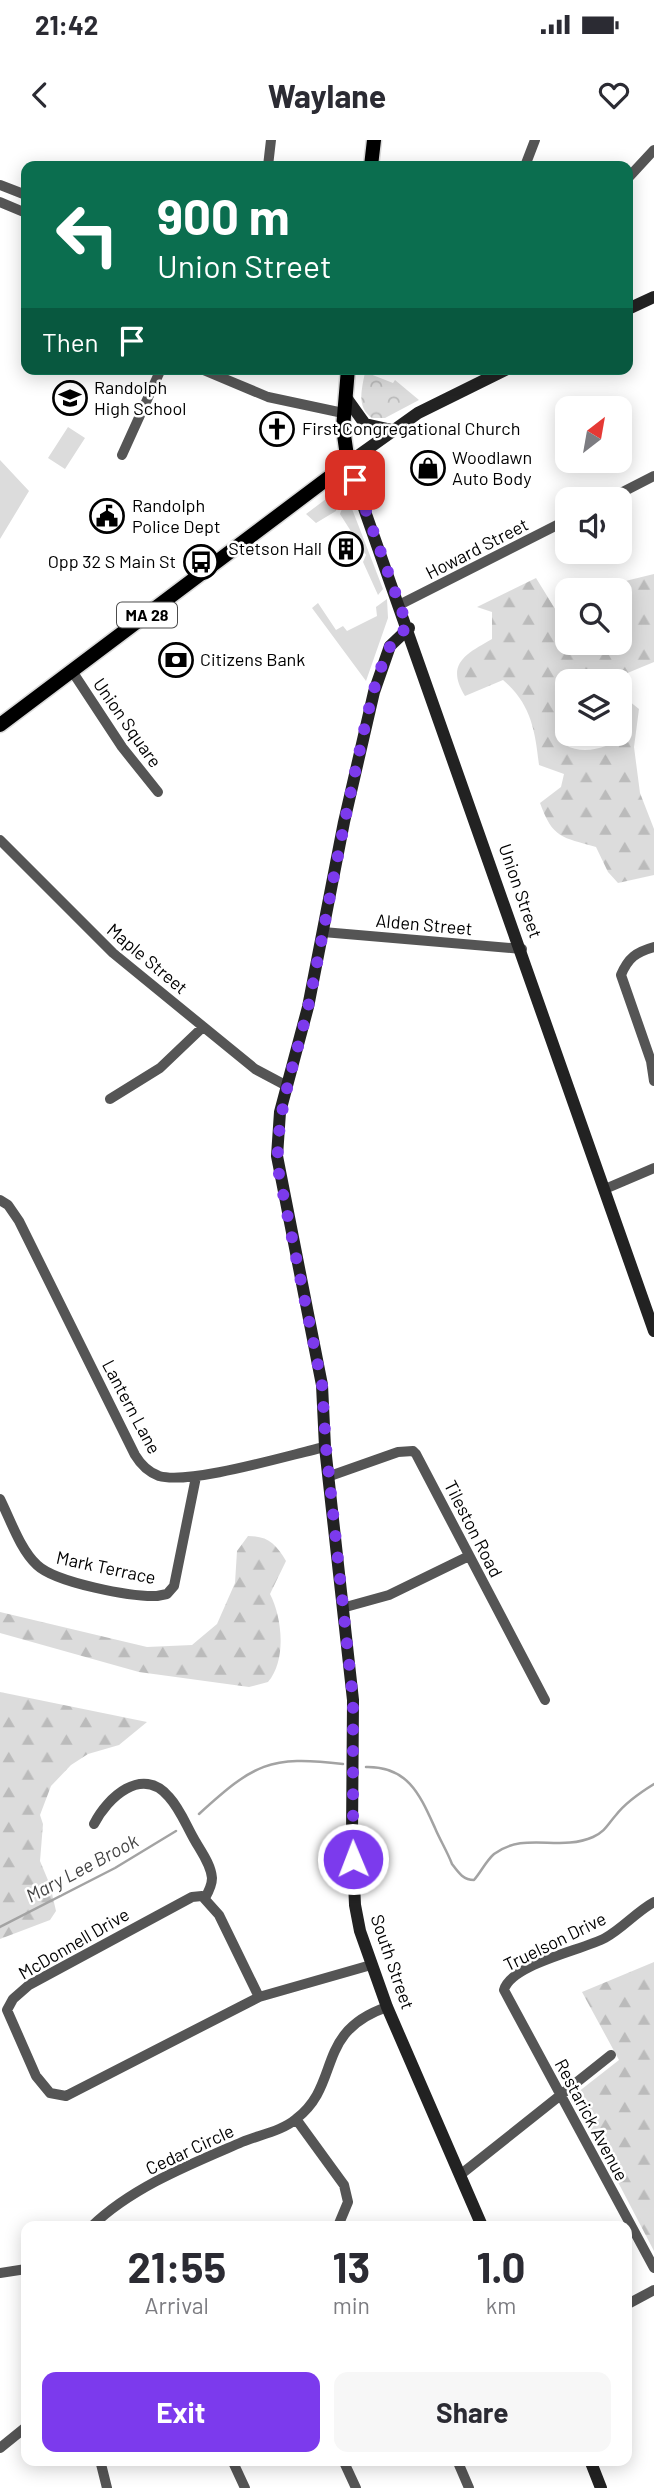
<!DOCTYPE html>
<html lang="en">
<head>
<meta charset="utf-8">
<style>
	:root { --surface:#fff; --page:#f7f7f7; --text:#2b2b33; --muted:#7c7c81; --accent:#7c3aed }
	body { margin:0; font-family:Barlow,sans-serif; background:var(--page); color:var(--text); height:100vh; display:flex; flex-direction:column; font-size:26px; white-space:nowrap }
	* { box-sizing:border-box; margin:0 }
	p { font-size:23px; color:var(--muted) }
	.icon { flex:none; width:38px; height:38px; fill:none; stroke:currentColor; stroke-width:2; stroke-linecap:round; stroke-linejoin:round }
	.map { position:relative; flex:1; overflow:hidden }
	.details { position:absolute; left:21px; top:2081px; width:611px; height:245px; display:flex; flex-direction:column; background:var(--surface); border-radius:14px; box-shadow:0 4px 18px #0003 }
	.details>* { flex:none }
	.top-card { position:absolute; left:21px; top:21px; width:612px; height:214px; border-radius:14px; box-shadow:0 4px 18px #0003; background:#0b6e4f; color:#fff; overflow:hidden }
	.needle { width:46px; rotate:31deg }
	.tools { position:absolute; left:555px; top:256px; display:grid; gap:14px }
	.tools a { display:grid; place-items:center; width:77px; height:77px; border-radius:14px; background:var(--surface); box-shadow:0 4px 18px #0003; font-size:35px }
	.pin { position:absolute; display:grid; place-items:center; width:60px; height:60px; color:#fff; margin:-30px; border-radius:14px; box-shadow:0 4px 10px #0006 }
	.me { position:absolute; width:77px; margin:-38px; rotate:359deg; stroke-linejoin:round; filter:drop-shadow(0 0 5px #0008) }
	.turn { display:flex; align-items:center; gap:24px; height:147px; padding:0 21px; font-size:32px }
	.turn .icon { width:91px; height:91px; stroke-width:2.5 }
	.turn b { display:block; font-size:49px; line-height:60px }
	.then { display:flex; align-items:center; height:66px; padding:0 21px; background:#0003; gap:14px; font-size:26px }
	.eta { display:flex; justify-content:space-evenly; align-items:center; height:119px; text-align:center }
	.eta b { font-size:42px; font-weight:700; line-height:49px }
	.cta { display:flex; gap:14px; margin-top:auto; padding:14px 21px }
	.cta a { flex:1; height:80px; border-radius:14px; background:var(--accent); color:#fff; font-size:28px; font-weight:700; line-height:80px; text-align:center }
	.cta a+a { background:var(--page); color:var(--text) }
	.status { display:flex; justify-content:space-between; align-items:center; height:49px; padding:0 35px; background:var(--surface); direction:ltr }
	.status svg { height:19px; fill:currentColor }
	header { display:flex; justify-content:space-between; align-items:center; height:91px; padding:0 21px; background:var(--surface); font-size:32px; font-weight:700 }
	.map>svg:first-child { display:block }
	.grass { fill:#dcdcdc }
	.forest { fill:url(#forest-firs); fill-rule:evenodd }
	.park { fill:url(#park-crowns) }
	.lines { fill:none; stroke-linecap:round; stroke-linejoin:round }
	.stream { stroke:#a3a3a3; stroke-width:2.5 }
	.primary-casing { stroke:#dbdbdb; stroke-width:17 }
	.street { stroke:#555; stroke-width:10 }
	.secondary { stroke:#222; stroke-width:12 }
	.primary { stroke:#000; stroke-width:14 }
	.route { stroke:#7c3aed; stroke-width:12; stroke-dasharray:0 21.6 }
	.labels { text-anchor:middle; stroke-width:5; stroke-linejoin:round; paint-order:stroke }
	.shield { fill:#fff; stroke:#4c4c4c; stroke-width:2 }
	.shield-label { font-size:16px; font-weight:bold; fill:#000 }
	.poi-label { font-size:18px; fill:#000; stroke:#fff; text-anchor:start }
	.street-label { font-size:18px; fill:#000; stroke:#fff }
	.water-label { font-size:19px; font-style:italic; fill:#444; stroke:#fff }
</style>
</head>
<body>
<div class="status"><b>21:42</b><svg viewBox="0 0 49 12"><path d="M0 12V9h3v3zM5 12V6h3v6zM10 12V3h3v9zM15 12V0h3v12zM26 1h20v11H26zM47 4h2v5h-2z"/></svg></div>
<header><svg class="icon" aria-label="back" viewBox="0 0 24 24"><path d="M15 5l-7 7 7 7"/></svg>Waylane<svg class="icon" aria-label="heart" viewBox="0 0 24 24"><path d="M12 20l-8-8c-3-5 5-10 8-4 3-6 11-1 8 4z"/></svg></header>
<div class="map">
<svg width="654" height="2348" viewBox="0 0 654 2348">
	<defs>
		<pattern id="forest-firs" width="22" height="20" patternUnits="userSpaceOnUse" patternTransform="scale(1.75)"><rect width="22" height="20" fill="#dcdcdc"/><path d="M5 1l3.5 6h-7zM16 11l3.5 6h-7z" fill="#bbb"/></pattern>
		<pattern id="park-crowns" width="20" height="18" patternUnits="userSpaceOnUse" patternTransform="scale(1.75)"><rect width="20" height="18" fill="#dcdcdc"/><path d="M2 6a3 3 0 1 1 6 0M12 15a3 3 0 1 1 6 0" fill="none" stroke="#bbb"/></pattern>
	</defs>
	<rect width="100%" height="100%" fill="#fff"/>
	<path class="grass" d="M68 287 85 298 65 329 48 318Z
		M0 320 29 351 0 399Z
		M334 353 341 354 336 371 316 383 306 374Z
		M347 356 383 449 378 455 363 422 366 415 340 374Z
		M387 459 388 478 366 541 312 468 318 463 336 490 343 486 347 491 377 476 376 467Z"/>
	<path class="forest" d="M654 434V522L625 534 624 557 639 569 634 607 640 653 654 689V735L618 743 608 732 596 707C562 697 553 699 540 663L561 647 564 634 539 625C535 590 531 564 503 540L465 556C445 524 466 514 492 499V472L477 467 536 438 557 472 567 469V502H620V450H602L609 445ZM567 541H620V573L627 579V596C608 607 585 616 565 605L563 589 555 582 567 567Z
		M248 1396C268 1396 276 1404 286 1421L270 1454C282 1477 287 1520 268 1542L249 1547 139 1532 0 1493V1472L147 1507 192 1505 217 1484 235 1443 237 1411Z
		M0 1552 147 1582 119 1605 88 1614 71 1625 51 1646 40 1675 43 1684 40 1721 50 1745 56 1771 50 1780 0 1799Z
		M654 1822V2111L573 1956 619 1920 582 1852Z"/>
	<path class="park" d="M365 232 393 243 395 240 419 260 385 278H372C356 267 362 249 365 232Z"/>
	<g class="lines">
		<path class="stream" d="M366 1627C408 1626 420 1655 435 1688 440 1700 447 1711 452 1724 458 1732 463 1740 474 1740 481 1732 486 1721 494 1714 525 1691 559 1712 593 1697 605 1692 608 1684 616 1675 626 1662 641 1652 654 1644
			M199 1674C254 1624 269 1615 343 1624
			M0 1787 115 1728 176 1691"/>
		<g class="primary-casing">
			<path id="primary" d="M371 26 374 0
				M0 585 348 323 343 288 348 229"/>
		</g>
		<path class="street" d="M268 26 271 0
			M525 26 535 0
			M628 38 654 10
			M0 45 26 55
			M0 62 26 73
			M201 229 268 257 343 273
			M122 315 161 229
			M609 359 654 336
			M401 464 567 380
			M72 531 122 607 158 652
			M0 700 113 813 255 929 287 946
			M323 792 522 809
			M654 807C636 812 628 818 621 835L651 921 654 941
			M110 959 160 928 203 887
			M605 1049 654 1028
			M0 1060 8 1065 19 1081 135 1315C141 1325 148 1332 159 1336 190 1345 289 1315 325 1307
			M330 1336 398 1312 413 1311 416 1314 545 1560
			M0 1359C11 1381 20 1409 37 1425 56 1443 132 1457 157 1456L167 1454 174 1446 196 1337
			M342 1468 389 1455 469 1416
			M94 1684C107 1658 142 1625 169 1657 180 1669 186 1685 194 1699 200 1710 211 1724 212 1738 212 1745 209 1751 205 1758
			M654 1762C636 1772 623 1788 605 1798 583 1810 511 1824 504 1850L654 2128
			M259 1857 219 1775 202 1756 192 1757 29 1845 13 1859 7 1870 36 1936 50 1953 66 1956 259 1857 371 1825
			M296 1979 344 2045 348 2062 338 2086
			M460 2035 611 1915
			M92 2086C132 2047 191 2024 242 2002 259 1995 282 1991 296 1979 342 1944 314 1892 387 1867
			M0 2133 26 2129
			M626 2165 654 2150
			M0 2308 26 2287
			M100 2320 107 2348
			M232 2320 245 2348
			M343 2320 356 2348
			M457 2320 469 2348"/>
		<path class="secondary" d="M628 169 654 157
			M507 229 418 273 348 323 654 1191
			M345 256 365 284 392 290
			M409 488 390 506 374 552 344 682 308 867 280 972 277 1016 322 1245 325 1307 353 1560 352 1697 355 1765 360 1791 387 1867 482 2086
			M590 2320 601 2348"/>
		<use href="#primary" class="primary"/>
	</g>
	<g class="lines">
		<path class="route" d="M353 1719V1560L326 1307 322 1245 278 1029C275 969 298 916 310 858 326 780 340 701 357 623 365 587 372 545 388 511 392 501 399 492 408 488L355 340"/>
	</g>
	<defs>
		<g id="school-ring" transform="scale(1.75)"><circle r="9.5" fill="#fff" stroke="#000" stroke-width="1.5"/><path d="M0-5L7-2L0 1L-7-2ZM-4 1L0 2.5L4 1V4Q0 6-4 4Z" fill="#000"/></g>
		<g id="church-ring" transform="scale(1.75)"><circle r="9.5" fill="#fff" stroke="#000" stroke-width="1.5"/><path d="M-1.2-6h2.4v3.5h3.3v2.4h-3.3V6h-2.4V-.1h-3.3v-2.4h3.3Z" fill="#000"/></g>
		<g id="shop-ring" transform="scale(1.75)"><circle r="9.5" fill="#fff" stroke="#000" stroke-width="1.5"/><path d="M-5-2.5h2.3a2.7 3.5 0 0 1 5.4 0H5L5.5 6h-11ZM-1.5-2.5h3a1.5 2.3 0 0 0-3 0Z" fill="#000"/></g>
		<g id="civic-ring" transform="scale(1.75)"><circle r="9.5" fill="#fff" stroke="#000" stroke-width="1.5"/><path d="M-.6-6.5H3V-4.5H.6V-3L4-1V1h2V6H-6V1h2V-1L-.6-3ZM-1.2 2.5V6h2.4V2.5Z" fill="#000"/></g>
		<g id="building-ring" transform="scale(1.75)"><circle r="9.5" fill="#fff" stroke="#000" stroke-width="1.5"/><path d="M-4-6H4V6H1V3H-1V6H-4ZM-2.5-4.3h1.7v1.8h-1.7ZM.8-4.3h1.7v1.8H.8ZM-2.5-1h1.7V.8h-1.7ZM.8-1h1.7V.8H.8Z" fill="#000"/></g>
		<g id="bus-ring" transform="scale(1.75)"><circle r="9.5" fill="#fff" stroke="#000" stroke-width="1.5"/><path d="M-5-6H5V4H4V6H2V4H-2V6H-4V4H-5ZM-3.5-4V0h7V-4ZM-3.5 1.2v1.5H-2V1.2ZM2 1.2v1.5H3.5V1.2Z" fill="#000"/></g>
		<g id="bank-ring" transform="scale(1.75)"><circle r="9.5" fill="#fff" stroke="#000" stroke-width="1.5"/><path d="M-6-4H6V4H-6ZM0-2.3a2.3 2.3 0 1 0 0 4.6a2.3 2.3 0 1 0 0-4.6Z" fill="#000"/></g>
	</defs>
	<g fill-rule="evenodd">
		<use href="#school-ring" x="70" y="258"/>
		<use href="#church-ring" x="277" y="289"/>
		<use href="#shop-ring" x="428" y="328"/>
		<use href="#civic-ring" x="107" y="376"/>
		<use href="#building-ring" x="346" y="409"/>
		<use href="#bus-ring" x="201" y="422"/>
		<use href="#bank-ring" x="176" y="520"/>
	</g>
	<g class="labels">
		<rect class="shield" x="117" y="462.5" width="60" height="25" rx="5"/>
		<g class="shield-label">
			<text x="147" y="481">MA 28</text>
		</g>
		<g class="poi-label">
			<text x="94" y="254">Randolph<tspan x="94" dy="21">High School</tspan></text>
			<text x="302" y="295">First Congregational Church</text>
			<text x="452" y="324">Woodlawn<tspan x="452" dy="21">Auto Body</tspan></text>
			<text x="132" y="372">Randolph<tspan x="132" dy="21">Police Dept</tspan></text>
			<text x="322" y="415" text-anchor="end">Stetson Hall</text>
			<text x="176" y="428" text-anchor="end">Opp 32 S Main St</text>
			<text x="200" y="526">Citizens Bank</text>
		</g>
		<g class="street-label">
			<text transform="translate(477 409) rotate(-27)" y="6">Howard Street</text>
			<text transform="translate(127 583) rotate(55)" y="6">Union Square</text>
			<text transform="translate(520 751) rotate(71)" y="6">Union Street</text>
			<text transform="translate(424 785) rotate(5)" y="6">Alden Street</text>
			<text transform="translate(147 819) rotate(40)" y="6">Maple Street</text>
			<text transform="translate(131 1267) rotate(62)" y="6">Lantern Lane</text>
			<text transform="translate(473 1389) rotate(63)" y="6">Tileston Road</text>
			<text transform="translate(106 1428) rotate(12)" y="6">Mark Terrace</text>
			<text transform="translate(555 1802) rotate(-26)" y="6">Truelson Drive</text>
			<text transform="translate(74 1804) rotate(-30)" y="6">McDonnell Drive</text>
			<text transform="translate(392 1822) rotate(71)" y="6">South Street</text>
			<text transform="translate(591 1980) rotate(62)" y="6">Restarick Avenue</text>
			<text transform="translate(190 2010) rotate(-25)" y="6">Cedar Circle</text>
		</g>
		<g class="water-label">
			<text transform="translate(82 1728) rotate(-28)" y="7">Mary Lee Brook</text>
		</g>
	</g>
</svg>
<div class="tools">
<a><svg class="needle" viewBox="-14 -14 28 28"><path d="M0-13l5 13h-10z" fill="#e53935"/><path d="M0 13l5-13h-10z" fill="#7c7c81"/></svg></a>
<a><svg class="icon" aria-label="sound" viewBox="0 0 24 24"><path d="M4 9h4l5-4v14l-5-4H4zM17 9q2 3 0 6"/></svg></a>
<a><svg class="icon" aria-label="search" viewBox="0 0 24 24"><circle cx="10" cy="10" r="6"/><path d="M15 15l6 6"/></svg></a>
<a><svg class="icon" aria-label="layers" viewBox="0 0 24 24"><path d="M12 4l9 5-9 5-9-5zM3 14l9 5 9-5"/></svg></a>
</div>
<div class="pin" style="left:355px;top:340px;background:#d93025"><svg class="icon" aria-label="arrive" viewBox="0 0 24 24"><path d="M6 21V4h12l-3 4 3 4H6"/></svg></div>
<svg class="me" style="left:353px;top:1719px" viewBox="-20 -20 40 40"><circle r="17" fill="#7c3aed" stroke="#fff" stroke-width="3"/><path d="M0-11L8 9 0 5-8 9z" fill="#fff"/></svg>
<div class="top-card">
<div class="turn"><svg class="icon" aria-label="left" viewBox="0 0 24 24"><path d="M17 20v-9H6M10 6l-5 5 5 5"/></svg><div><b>900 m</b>Union Street</div></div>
<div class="then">Then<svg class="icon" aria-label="arrive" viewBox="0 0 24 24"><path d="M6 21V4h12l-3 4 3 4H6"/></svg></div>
</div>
<section class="details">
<div class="eta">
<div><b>21:55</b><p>Arrival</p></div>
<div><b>13</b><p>min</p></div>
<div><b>1.0</b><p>km</p></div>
</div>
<div class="cta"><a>Exit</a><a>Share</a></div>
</section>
</div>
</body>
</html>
